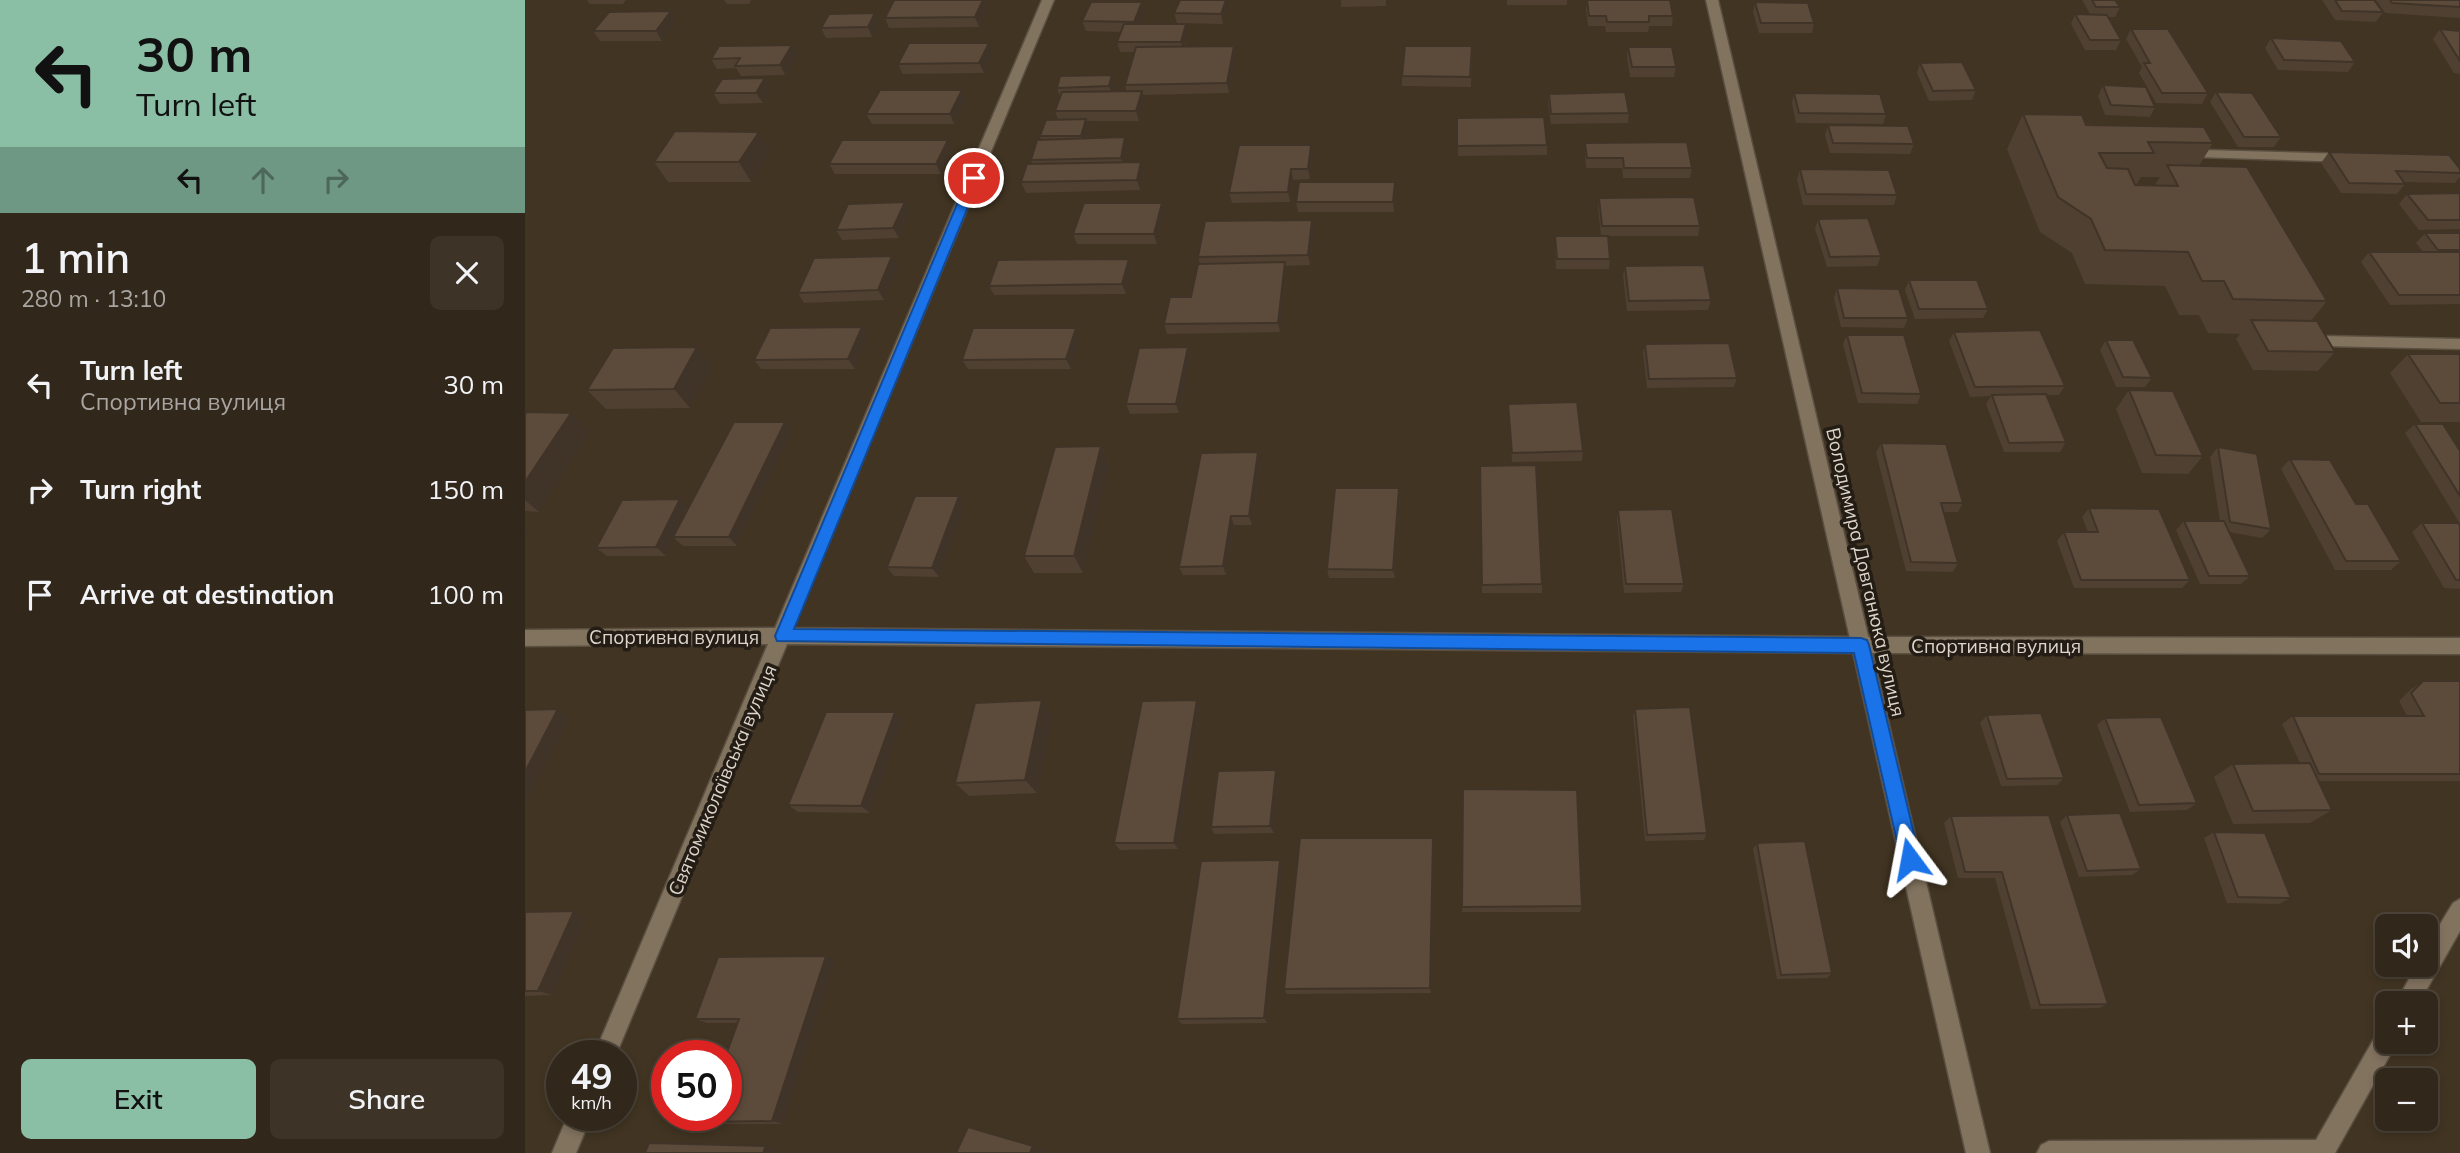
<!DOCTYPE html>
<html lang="en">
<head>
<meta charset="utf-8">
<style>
	:root { --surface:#31271a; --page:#3d3327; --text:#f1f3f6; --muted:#a8a5a2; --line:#4c4439; --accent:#8abfa5 }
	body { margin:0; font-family:Mulish,sans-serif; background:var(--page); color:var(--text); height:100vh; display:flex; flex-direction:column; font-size:26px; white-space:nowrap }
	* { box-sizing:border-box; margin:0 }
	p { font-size:23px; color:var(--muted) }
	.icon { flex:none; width:38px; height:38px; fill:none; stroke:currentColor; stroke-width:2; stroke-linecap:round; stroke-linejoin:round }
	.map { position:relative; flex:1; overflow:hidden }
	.sheet { display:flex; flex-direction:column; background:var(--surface); width:525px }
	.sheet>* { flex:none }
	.banner { background:#8abfa5; color:#111; overflow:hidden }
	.fabs { position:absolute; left:1850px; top:914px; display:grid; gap:14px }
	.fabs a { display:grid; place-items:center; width:63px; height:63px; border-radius:10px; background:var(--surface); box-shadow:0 4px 10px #0003,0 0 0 2px var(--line); font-size:35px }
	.speed { position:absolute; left:21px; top:1040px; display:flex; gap:14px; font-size:35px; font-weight:700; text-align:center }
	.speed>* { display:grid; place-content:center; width:91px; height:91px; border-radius:50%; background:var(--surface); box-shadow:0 4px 10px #0003,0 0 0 2px var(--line); line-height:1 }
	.speed small { font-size:18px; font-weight:400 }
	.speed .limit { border:10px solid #d22; background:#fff; color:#111 }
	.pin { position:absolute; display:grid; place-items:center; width:60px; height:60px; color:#fff; margin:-30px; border:4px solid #fff; border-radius:50%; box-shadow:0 2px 7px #0007 }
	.me { position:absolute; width:77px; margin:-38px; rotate:347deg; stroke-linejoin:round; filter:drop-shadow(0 0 5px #0008) }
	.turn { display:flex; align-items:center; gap:24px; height:147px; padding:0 21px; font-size:32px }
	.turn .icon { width:91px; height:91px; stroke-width:2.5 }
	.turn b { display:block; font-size:49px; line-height:60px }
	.lanes { display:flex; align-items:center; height:66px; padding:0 21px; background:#0003; justify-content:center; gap:35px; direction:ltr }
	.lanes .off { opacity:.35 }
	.round { display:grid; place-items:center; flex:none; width:74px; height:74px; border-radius:10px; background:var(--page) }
	.head { display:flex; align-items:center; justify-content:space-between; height:119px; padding:0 21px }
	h1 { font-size:42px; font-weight:600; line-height:52px }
	.primary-button { display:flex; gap:14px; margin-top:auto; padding:14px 21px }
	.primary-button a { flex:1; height:80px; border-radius:10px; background:var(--accent); color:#111; font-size:28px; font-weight:600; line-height:80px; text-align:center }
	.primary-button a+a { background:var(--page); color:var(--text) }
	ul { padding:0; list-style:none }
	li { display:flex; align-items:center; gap:21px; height:105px; padding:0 21px }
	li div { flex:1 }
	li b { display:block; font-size:26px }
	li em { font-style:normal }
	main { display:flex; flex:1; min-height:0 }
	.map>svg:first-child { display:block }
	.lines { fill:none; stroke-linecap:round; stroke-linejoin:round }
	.lane-casing { stroke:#5a4f40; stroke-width:3 }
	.street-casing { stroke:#5a4f40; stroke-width:3 }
	.secondary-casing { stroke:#5a4f40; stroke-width:3 }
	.lane { fill:#82735f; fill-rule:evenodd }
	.street { fill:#82735f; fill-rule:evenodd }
	.secondary { fill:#82735f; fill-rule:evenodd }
	.wall { fill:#4f4032; fill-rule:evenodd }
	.shaded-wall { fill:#403429 }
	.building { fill:#5c4b3a; stroke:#403429; stroke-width:2 }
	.route { fill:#1a73e8; stroke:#114b97; stroke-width:2 }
	.labels { text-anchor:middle; stroke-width:7; stroke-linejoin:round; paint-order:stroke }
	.street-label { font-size:19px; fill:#ded6cb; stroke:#231d15 }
</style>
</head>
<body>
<main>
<section class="sheet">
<div class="banner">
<div class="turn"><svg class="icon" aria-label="left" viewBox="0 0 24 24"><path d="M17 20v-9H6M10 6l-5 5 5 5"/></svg><div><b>30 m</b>Turn left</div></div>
<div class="lanes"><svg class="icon" aria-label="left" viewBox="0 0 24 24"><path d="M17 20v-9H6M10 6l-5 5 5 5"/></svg><svg class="icon off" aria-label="ahead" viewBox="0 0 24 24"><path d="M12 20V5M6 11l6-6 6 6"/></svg><svg class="icon off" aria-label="right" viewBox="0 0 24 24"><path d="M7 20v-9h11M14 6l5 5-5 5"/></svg></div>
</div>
<div class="head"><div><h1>1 min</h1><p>280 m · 13:10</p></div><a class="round"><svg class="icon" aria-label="close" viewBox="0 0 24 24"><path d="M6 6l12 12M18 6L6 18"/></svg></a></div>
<ul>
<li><svg class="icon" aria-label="left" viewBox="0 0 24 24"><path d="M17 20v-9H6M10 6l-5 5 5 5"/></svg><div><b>Turn left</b><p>Спортивна вулиця</p></div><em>30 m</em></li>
<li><svg class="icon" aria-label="right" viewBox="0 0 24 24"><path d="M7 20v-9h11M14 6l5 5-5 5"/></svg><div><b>Turn right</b></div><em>150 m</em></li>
<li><svg class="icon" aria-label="arrive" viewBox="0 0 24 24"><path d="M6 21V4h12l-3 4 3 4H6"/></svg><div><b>Arrive at destination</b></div><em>100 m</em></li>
</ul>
<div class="primary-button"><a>Exit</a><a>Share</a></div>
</section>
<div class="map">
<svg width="1935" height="1153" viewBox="0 0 1935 1153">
	<rect width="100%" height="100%" fill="#413422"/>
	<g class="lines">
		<g class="lane-casing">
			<path id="lane" d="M1678 150 1823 154 1829 158 1823 162 1673 157 1672 154Z
				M1799 336 1935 339V349L1799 346 1792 341Z
				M1935 899V931L1894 1003H1871L1892 964H1900V949L1928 903Z
				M1862 1027V1041H1872L1870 1046 1810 1153H1512L1516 1145 1524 1141 1791 1140 1854 1030Z"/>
		</g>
		<g class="street-casing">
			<path id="street" d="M517 0H529L268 628 1336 637 1935 638V654L1336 653 262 644 91 1055H69L243 644 0 646V630L250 628Z
				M43 1115H67L51 1153H27Z"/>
		</g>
		<g class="secondary-casing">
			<path id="secondary" d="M1181 0H1193L1465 1153H1441Z"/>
		</g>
		<use href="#lane" class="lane"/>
		<use href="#street" class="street"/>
		<use href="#secondary" class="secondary"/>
	</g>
	<path class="wall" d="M62 0H101L98 4H65Z
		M199 0H226L224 4H202Z
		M816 0H861V6L816 7Z
		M982 0H1042V5H982Z
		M1062 0 1148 16 1147 26H1124L1123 32H1081L1080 26H1063L1061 9Z
		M1557 0H1590L1595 7 1590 17H1583L1596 40 1591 50H1560L1546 24 1550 14H1565Z
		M1797 0H1849L1858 12 1851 22 1810 20Z
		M1851 0H1935V18L1860 13Z
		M617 2 620 12 615 24 663 34 660 46H709L711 56 704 93 618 95 620 102 614 121H562L565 129 562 139 604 148 600 162 619 172 615 190 501 193 496 182 507 164 506 160 516 140 515 136 533 120 530 111 535 97 532 88 587 75 590 85 588 92H602L600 85 610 52H595L592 42 596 32 561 31 557 21Z
		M1230 2 1289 23 1287 33H1234L1228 12Z
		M463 8 454 27 364 28 360 18Z
		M703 10 698 24 652 23 649 13Z
		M146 11 152 21 137 41H75L68 31Z
		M355 23 347 37 301 38 296 28Z
		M1606 29 1683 93 1677 104 1631 103 1614 73 1617 67 1601 39Z
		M1915 29 1935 31V74L1929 73 1908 39Z
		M1746 38 1830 62 1823 72 1753 70 1740 48Z
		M947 46 946 87 877 86V76Z
		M1103 47 1151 67 1149 77H1105L1102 57Z
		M468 53 459 73 378 74 373 64Z
		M273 55 260 75 216 76 211 68 192 69 186 59Z
		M1395 63 1451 90 1447 100 1404 101 1392 73Z
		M1578 85 1630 107 1625 117 1580 115 1573 96Z
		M246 88 238 103 195 104 188 93Z
		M1691 92 1756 137 1749 147H1713L1685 102Z
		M1269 93 1361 114 1358 124 1271 123 1267 103Z
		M1024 94 1104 113 1103 123 1026 124 1023 104Z
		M441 100 429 124H347L341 114Z
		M1498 114 1688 143 1674 166 1802 301 1786 321 1810 352 1793 371 1728 370 1711 339 1715 334 1683 333 1674 315H1654L1640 286 1560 284 1547 253 1515 232 1482 149ZM1616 177H1635L1630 185H1611Z
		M932 118 1022 145V155L933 156Z
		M1303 125 1389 144 1385 154 1305 153 1300 135Z
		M1060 143 1167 168 1165 178H1098L1097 168H1061L1060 153Z
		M427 150 416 174H310L304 164Z
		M246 151 226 182H143L129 162Z
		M1804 152 1935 169V177L1930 183 1878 182 1880 184 1872 194 1816 193 1796 163Z
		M788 155 785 179 768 180 765 202 707 203 704 193Z
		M1275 169 1372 195 1369 205H1278L1272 179Z
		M870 182V192L869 212H773L771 202Z
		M1935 193V229L1894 230 1874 204 1882 194Z
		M1074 198 1175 226 1173 236H1083L1085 259 1084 269H1031L1030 246V236H1076L1073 208Z
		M380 202 385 212 374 238 317 240 311 230Z
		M640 213 632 244H552L548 234Z
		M1293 219 1356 256 1352 266 1302 267 1290 229Z
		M789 230 785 265 761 266 762 272 755 332 642 334 639 324 666 297 675 264 673 257Z
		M1900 233H1935V304L1865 305 1836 262 1844 252H1898L1891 243Z
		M604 259 607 269 601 294 469 295 464 286Z
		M373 266 359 300 279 303 273 293Z
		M1100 266 1186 300 1183 310 1102 311 1098 276Z
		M1384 280 1463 309 1458 318 1390 319 1380 290Z
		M1312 288 1383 318 1379 328 1316 327 1309 298Z
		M1429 332 1540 386 1534 395H1521L1541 442 1535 452H1479L1461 404 1466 396 1445 397 1424 341Z
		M1322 335 1396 394 1392 404 1333 403 1318 344Z
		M344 337 330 369H236L229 360Z
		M555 338 546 369H443L437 360Z
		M1581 340 1627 378 1620 387H1591L1575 350Z
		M1120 344 1212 378 1209 387 1122 388 1118 353Z
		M172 347 188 366 165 408 81 409 62 390Z
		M663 347 666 357 654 413 605 414 601 404Z
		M1883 354H1935V422H1896L1865 373Z
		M1604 390 1678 456 1663 474 1617 473 1591 409Z
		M983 404 1058 451 1057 461 987 462Z
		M0 414 65 431 14 512 0 511Z
		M1890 424 1935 451V524L1880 433Z
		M267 431 212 546H158L149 538 141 556H82L71 548 164 507Z
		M1356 443 1438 503 1433 512H1418L1433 563 1428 572 1381 571 1351 453Z
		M576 446 585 464 558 573H509L499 556Z
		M1693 447 1746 529 1737 538 1704 532 1725 576 1716 584H1675L1651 530 1659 521H1695L1685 457Z
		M1765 459 1831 504 1876 561 1866 570H1810L1756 469Z
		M736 462 727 525H709L701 575H658L654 567Z
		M955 466 1017 584V593H957Z
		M874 488 875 497 870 578H804L802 569Z
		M434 496 440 506 414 577 369 576 362 567Z
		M1564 508 1665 580 1657 588H1549L1532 541 1539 532H1563L1557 517Z
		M1093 510 1159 584 1156 592 1099 593 1092 519Z
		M1897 523 1935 526V589L1919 588 1887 532Z
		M1898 681H1935V781H1794L1807 810 1785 823 1708 824 1689 777 1708 764 1775 763 1757 724 1768 716H1882L1874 701 1886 689Z
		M672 700 675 708 653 849 595 850 589 843Z
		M1110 709 1182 833 1179 840 1120 841 1108 716Z
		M528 715 512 793 444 796 430 783Z
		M1462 715 1539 778 1532 785 1476 786 1455 723Z
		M1580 718 1672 803 1662 810 1605 812 1572 725Z
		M378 720 345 813 273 812 263 805Z
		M754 777 749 833 689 834 686 827Z
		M1524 815 1583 1004 1574 1008 1506 1009 1470 878H1433L1419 823 1426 816Z
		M1542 815 1616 869 1607 875 1554 877 1535 822Z
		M1689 832 1766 898 1754 904 1702 903 1679 838Z
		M908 838 909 844 906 993 762 994 759 989Z
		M1232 843 1307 973 1302 978 1252 979 1228 849Z
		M755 860 758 866 742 1023 657 1024 652 1019Z
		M1057 906 1055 912H937V907Z
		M0 912 62 917 27 995 0 996Z
		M311 961 258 1124H190L177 1122 213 1023H182L170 1019Z"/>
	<path class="shaded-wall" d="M458 0H460L463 8 454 27 450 17Z
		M701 0 703 10 698 24 696 14Z
		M617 2 620 12 612 32 609 22Z
		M146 11 152 21 137 41 131 31Z
		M350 13 355 23 347 37 343 27Z
		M661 24 663 34 658 52 656 42Z
		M464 43 468 53 459 73 454 63Z
		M267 45 273 55 260 75 255 65Z
		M709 46 711 56 704 93 702 83Z
		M587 75 590 85 587 96 584 86Z
		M240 78 246 88 238 103 231 93Z
		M437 90 441 100 429 124 425 114Z
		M617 91 620 102 614 121 611 111Z
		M561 119 565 129 559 146 556 136Z
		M234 132 246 151 226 182 214 162Z
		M600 137 604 148 599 168 596 158Z
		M423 140 427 150 416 174 411 164Z
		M786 145 788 155 785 179 783 169Z
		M616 162 619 172 615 190 612 180Z
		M766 169 768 180 765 202 763 192Z
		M870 182V192L869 212 868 202Z
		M380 202 385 212 374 238 368 228Z
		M637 203 640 213 632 244 629 234Z
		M787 220 789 230 785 265 783 255Z
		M367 256 373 266 359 300 353 290Z
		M604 259 607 269 601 294 597 284Z
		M760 262 762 272 755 332 753 323Z
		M337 327 344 337 330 369 323 359Z
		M551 328 555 338 546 369 541 359Z
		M172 347 188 366 165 408 149 389Z
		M663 347 666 357 654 413 651 404Z
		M46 413 65 431 14 512 0 500V482Z
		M260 422 267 431 212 546 204 537Z
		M576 446 585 464 558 573 549 556Z
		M733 452 736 462 727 525 724 516Z
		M874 488 875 497 870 578 868 570Z
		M434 496 440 506 414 577 407 568Z
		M155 499 165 508 141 556 131 547Z
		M706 516 709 525 701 575 698 566Z
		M0 528 4 531 0 538Z
		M517 700 528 715 512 793 500 780Z
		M672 700 675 708 653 849 649 843Z
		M33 709 45 717 0 804V772Z
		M370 712 378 720 345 813 336 806Z
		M751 770 754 777 749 833 745 826Z
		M908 838 909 844 906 993 905 988Z
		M755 860 758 866 742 1023 739 1018Z
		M49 911 62 917 27 995 13 991Z
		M301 956 311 961 258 1124 247 1121Z
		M241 1146 252 1148 251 1153H238Z
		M508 1146 523 1151 522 1153H505Z"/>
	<path class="building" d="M369 0H458L450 17 360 18Z
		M655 0H701L696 14 649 13Z
		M1062 0H1145L1148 16H1124V22H1082L1081 16H1064Z
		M1567 0H1590L1595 7H1571Z
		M1810 0H1849L1858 12 1817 11Z
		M1865 0H1935V7L1867 3Z
		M566 2H617L609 22 557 21Z
		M1230 2 1283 3 1289 23H1236Z
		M146 11 131 31H68L84 12Z
		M350 13 343 27 296 28 304 14Z
		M1550 14 1582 15 1596 40H1565Z
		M599 24H661L656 42H592Z
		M1606 29H1643L1683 93H1637L1619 63H1625Z
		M1915 29 1935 31V61Z
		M1746 38 1816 41 1830 62 1759 60Z
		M384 43H464L454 63 373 64Z
		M267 45 255 65 210 66 215 58 186 59 194 46Z
		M709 46 702 83 600 85 611 47Z
		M880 46H947L945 77 877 76Z
		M1103 47H1147L1151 67H1107Z
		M1437 62 1451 90 1408 91 1395 63Z
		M587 75 584 86 532 88 535 76Z
		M240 78 231 93H188L197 79Z
		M1578 85 1621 87 1630 107 1586 105Z
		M355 90H437L425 114H341Z
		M617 91 611 111H530L537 92Z
		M1100 92 1104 113 1026 114 1024 94Z
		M1691 92 1727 93 1756 137H1719Z
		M1269 93 1355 94 1361 114 1274 113Z
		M1498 114 1557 115 1561 125 1679 127 1688 143 1623 142 1629 153H1574L1582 168 1603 169 1610 185 1653 186 1642 165 1722 167 1802 301 1708 299 1699 281H1677L1663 252 1580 250 1566 219 1533 197Z
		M1019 117 1022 145 932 146V118Z
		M561 119 556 136H515L521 120Z
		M1303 125 1383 126 1389 144 1308 143Z
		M150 131 234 132 214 162H129Z
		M600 137 596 158 506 160 512 140Z
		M317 140H423L411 164H304Z
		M1162 142 1167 168H1099L1098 158H1062L1060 143Z
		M714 145H786L783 169H766L763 192 704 193Z
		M1804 152 1924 155 1935 169V173L1871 171 1880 184 1824 183Z
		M616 162 612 180 496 182 502 164Z
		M1275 169 1364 170 1372 195 1281 194Z
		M774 182H870L868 202H771Z
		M1935 193V220H1903L1882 194Z
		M1169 197 1175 226H1077L1074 198Z
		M380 202 368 228 311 230 323 204Z
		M559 203H637L629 234H548Z
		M1343 218 1356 256 1305 257 1293 219Z
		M787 220 783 255 673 257 680 221Z
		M1900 233H1935V250H1913Z
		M1030 236H1083L1085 259H1032Z
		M1844 252H1935V295H1874Z
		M367 256 353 290 273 293 289 258Z
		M604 259 597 284 464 286 473 260Z
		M760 262 753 323 639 324 645 297H666L673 264Z
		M1179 265 1186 300 1104 301 1100 266Z
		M1384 280H1452L1463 309H1394Z
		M1312 288 1374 289 1383 318H1319Z
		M1726 320 1792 321 1810 352 1743 351Z
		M337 327 323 359 229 360 245 328Z
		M448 328H551L541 359 437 360Z
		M1515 330 1540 386 1450 387 1429 332Z
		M1322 335H1379L1396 394 1337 393Z
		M1581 340H1608L1627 378 1598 377Z
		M1204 343 1212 378 1124 379 1120 344Z
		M172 347 149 389 62 390 88 348Z
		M663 347 651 404H601L614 348Z
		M1883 354H1935V403H1915Z
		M1604 390 1648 391 1678 456 1631 455Z
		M1521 394 1541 442 1484 443 1467 395Z
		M1052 402 1058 451 987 453 983 404Z
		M2 412 46 413 0 482V414Z
		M209 422H260L204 537H148Z
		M1890 424H1918L1935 451V496Z
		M1356 443 1421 444 1438 503H1416L1433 563 1386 562Z
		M576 446 549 556H499L530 447Z
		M1693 447 1732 454 1746 529 1705 522Z
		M733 452 724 516H706L698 566 654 567 676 453Z
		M1765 459 1805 460 1831 504H1843L1876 561H1821Z
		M1011 465 1017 584 957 585 955 466Z
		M810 488H874L868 570 802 569Z
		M390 496H434L407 568 362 567Z
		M155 499 131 547 71 548 97 500Z
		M1564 508 1634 509 1665 580H1556L1539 532H1573Z
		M1147 509 1159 584H1101L1093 510Z
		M1659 521H1699L1725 576H1684Z
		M1897 523H1933L1935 526V580H1931Z
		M1898 681H1935V774H1794L1768 716H1899L1886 693Z
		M517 700 500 780 430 783 450 703Z
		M672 700 649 843H589L617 701Z
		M1165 707 1182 833 1122 835 1110 709Z
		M33 709 0 772V710Z
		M301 712H370L336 806 263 805Z
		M1516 713 1539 778 1482 779 1462 715Z
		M1636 717 1672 803 1614 805 1580 718Z
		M1785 763 1807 810 1728 811 1708 764Z
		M751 770 745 826 686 827 693 771Z
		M938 789 1052 790 1057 906 937 907Z
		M1595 813 1616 869 1562 871 1542 815Z
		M1524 815 1583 1004 1515 1005 1477 872H1440L1426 816Z
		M1689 832 1740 833 1766 898 1713 897Z
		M775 838H908L905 988 759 989Z
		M1280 841 1307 973 1256 975 1232 843Z
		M755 860 739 1018 652 1019 676 861Z
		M49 911 13 991H0V912Z
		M301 956 247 1121 177 1122 180 1115H201V1055L214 1019H170L193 957Z
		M443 1127 508 1146 505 1153H431Z
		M124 1143 241 1146 238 1153H120Z"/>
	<path class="route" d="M449 174 455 178 269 629 1336 638 1342 640 1344 645 1395 859 1392 866 1385 868 1379 866 1376 859 1329 653 252 641 250 636 443 178Z"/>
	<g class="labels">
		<g class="street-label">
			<text transform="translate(1341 572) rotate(77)" y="7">Володимира Довганюка вулиця</text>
			<text x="149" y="644">Спортивна вулиця</text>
			<text x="1471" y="653">Спортивна вулиця</text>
			<text transform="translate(197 780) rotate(-67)" y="7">Святомиколаївська вулиця</text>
		</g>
	</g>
</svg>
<div class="fabs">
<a><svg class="icon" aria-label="sound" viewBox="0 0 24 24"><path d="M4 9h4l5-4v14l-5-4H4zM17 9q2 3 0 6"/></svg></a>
<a>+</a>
<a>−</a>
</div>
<div class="speed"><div>49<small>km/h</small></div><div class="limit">50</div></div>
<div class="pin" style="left:449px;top:178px;background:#d93025"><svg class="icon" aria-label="arrive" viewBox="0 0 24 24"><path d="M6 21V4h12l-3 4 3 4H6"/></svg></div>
<svg class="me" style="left:1385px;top:859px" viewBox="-20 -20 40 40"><path d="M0-17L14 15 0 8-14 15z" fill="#1a73e8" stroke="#fff" stroke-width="4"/></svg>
</div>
</main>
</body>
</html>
